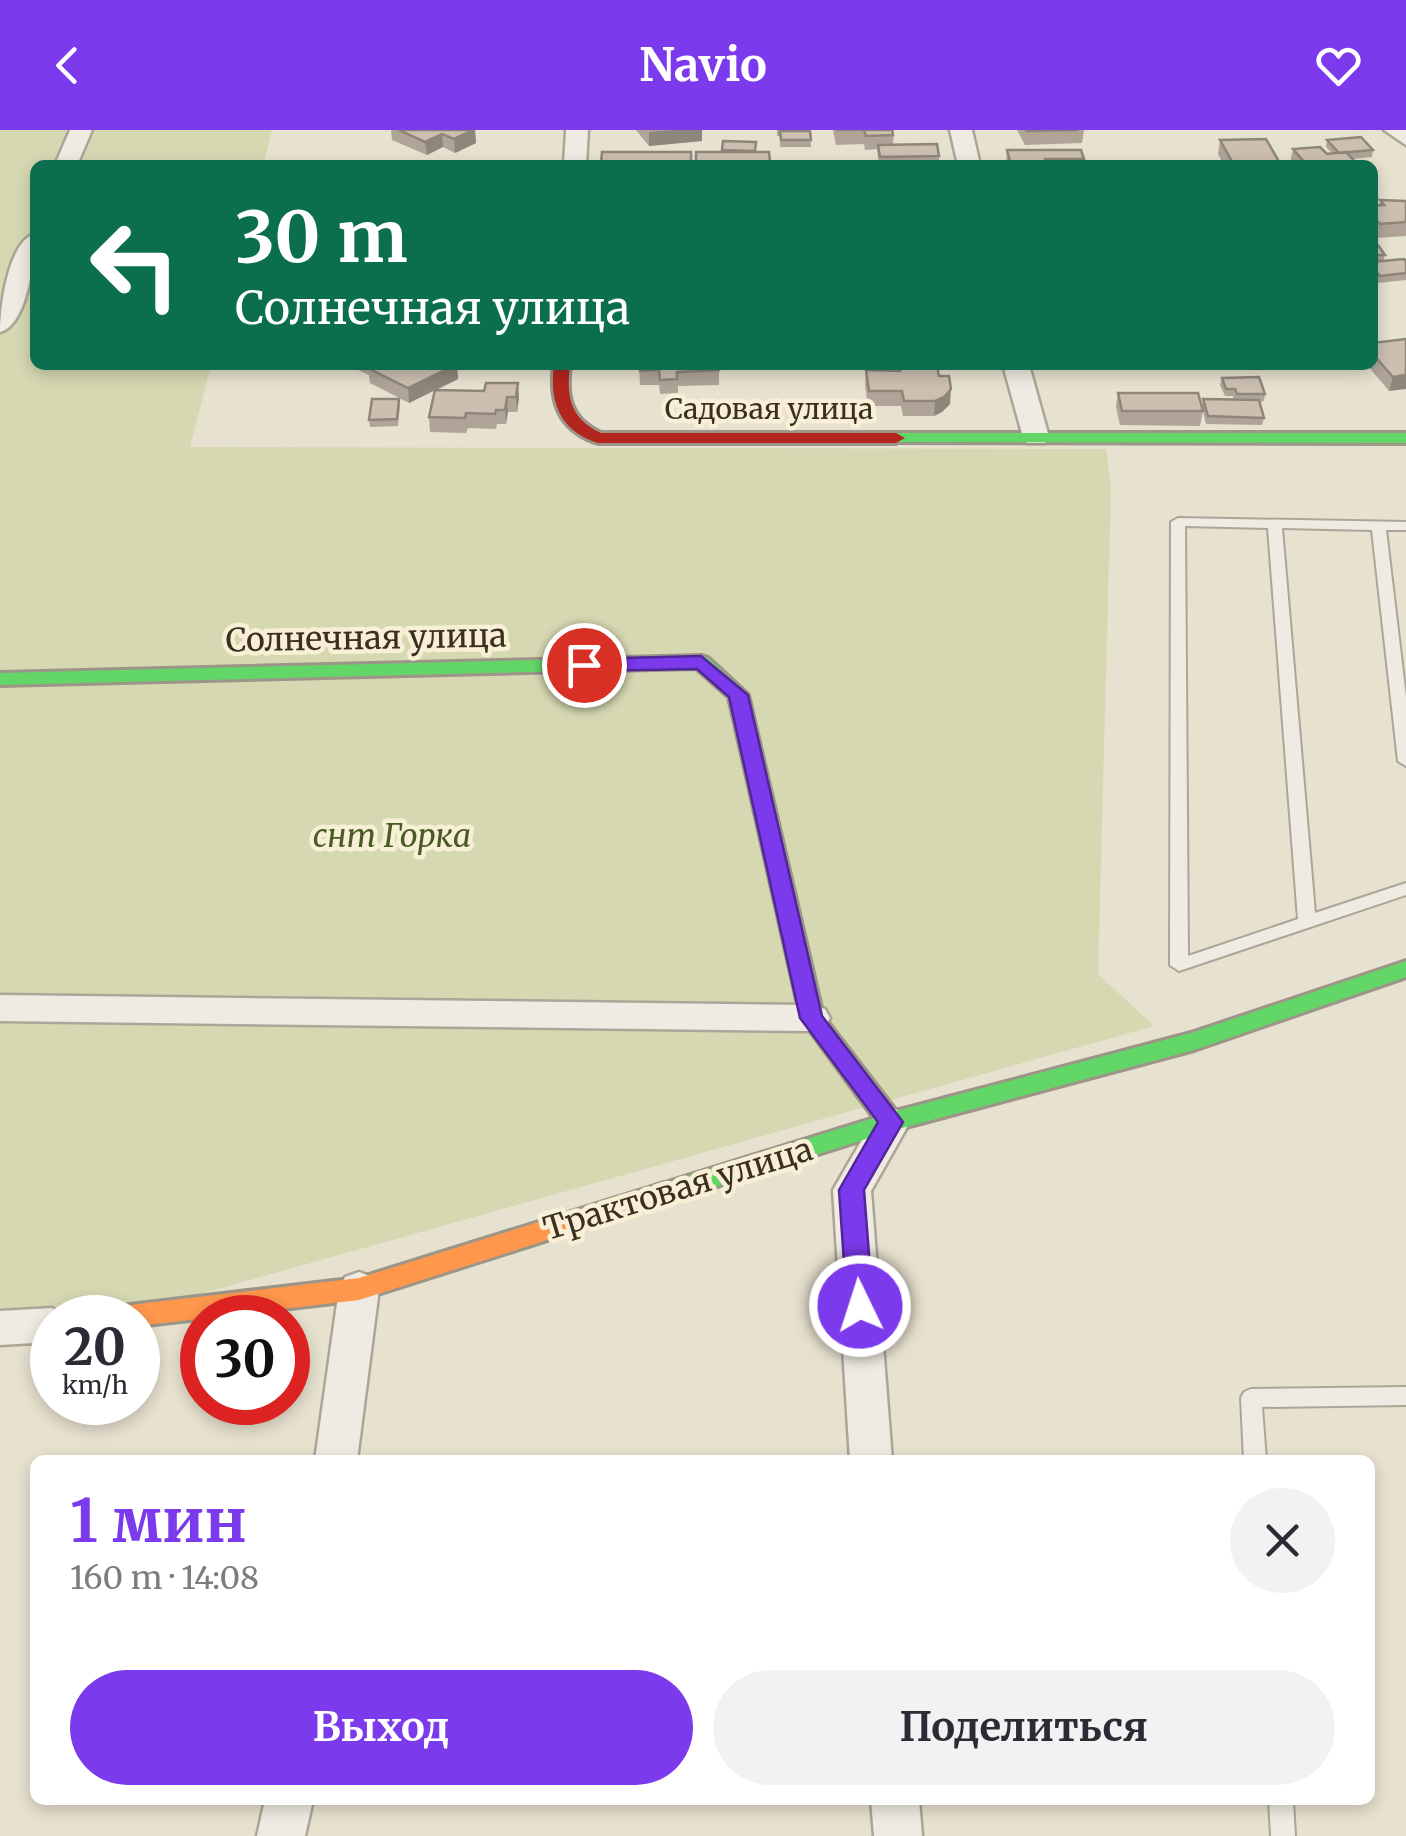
<!DOCTYPE html>
<html lang="ru">
<head>
<meta charset="utf-8">
<style>
	:root { --surface:#fff; --page:#f2f2f3; --text:#2b2b33; --muted:#7c7c81; --accent:#7c3aed }
	body { margin:0; font-family:Merriweather,serif; background:var(--page); color:var(--text); height:100vh; display:flex; flex-direction:column; font-size:38px; white-space:nowrap }
	* { box-sizing:border-box; margin:0 }
	p { font-size:32px; color:var(--muted) }
	.icon { flex:none; width:55px; height:55px; fill:none; stroke:currentColor; stroke-width:2; stroke-linecap:round; stroke-linejoin:round }
	.map { position:relative; flex:1; overflow:hidden }
	.drawer { position:absolute; left:30px; top:1325px; width:1345px; height:350px; display:flex; flex-direction:column; background:var(--surface); border-radius:15px; box-shadow:0 5px 15px #0003 }
	.drawer>* { flex:none }
	.banner { position:absolute; left:30px; top:30px; width:1348px; height:210px; border-radius:15px; box-shadow:0 5px 15px #0003; background:#0b6e4f; color:#fff; overflow:hidden }
	.speed { position:absolute; left:30px; top:1165px; display:flex; gap:20px; font-size:50px; font-weight:700; text-align:center }
	.speed>* { display:grid; place-content:center; width:130px; height:130px; border-radius:50%; background:var(--surface); box-shadow:0 5px 15px #0003; line-height:1 }
	.speed small { font-size:25px; font-weight:400 }
	.speed .limit { border:15px solid #d22; background:#fff; color:#111 }
	.pin { position:absolute; display:grid; place-items:center; width:85px; height:85px; color:#fff; margin:-42px; border:5px solid #fff; border-radius:50%; box-shadow:0 2px 10px #0007 }
	.me { position:absolute; width:110px; margin:-55px; rotate:356deg; stroke-linejoin:round; filter:drop-shadow(0 0 8px #0008) }
	.turn { display:flex; align-items:center; gap:35px; height:210px; padding:0 40px; font-size:45px }
	.turn .icon { width:130px; height:130px; stroke-width:2.5 }
	.turn b { display:block; font-size:70px; line-height:85px }
	.round { display:grid; place-items:center; flex:none; width:105px; height:105px; border-radius:52px; background:var(--page) }
	.overview { display:flex; align-items:center; justify-content:space-between; height:170px; padding:0 40px }
	h1 { font-size:60px; font-weight:700; line-height:75px; color:var(--accent) }
	.button { display:flex; gap:20px; margin-top:auto; padding:20px 40px }
	.button a { flex:1; height:115px; border-radius:60px; background:var(--accent); color:#fff; font-size:40px; font-weight:700; line-height:115px; text-align:center }
	.button a+a { background:var(--page); color:var(--text) }
	header { display:flex; justify-content:space-between; align-items:center; height:130px; padding:0 40px; background:var(--accent); color:#fff; font-size:45px; font-weight:700 }
	.map>svg:first-child { display:block }
	.green { fill:#d5d8b1 }
	.lines { fill:none; stroke-linecap:round; stroke-linejoin:round }
	.lane-casing { stroke:#aca698; stroke-width:4 }
	.street-casing { stroke:#aca698; stroke-width:5 }
	.fast-casing { stroke:#9c9588; stroke-width:6 }
	.slow-casing { stroke:#9c9588; stroke-width:6 }
	.jam-casing { stroke:#9c9588; stroke-width:6 }
	.lane { fill:#efebe2; fill-rule:evenodd }
	.street { fill:#efebe2; fill-rule:evenodd }
	.fast { fill:#63d668; fill-rule:evenodd }
	.slow { fill:#ff974d; fill-rule:evenodd }
	.jam { fill:#b3261e; fill-rule:evenodd }
	.wall { fill:#afa497 }
	.shaded-wall { fill:#8f867b }
	.building { fill:#ccbfb0; stroke:#8f867b; stroke-width:2.5 }
	.route { fill:#7c3aed; stroke:#51269a; stroke-width:2.5 }
	.labels { text-anchor:middle; stroke-width:9; stroke-linejoin:round; paint-order:stroke }
	.far-street-label { font-size:28px; fill:#3c2f1f; stroke:#f7efd6 }
	.street-label { font-size:32px; fill:#3c2f1f; stroke:#f7efd6 }
	.park-label { font-size:32px; font-style:italic; fill:#4a5a24; stroke:#f7efd6 }
</style>
</head>
<body>
<header><svg class="icon" aria-label="back" viewBox="0 0 24 24"><path d="M15 5l-7 7 7 7"/></svg>Navio<svg class="icon" aria-label="heart" viewBox="0 0 24 24"><path d="M12 20l-8-8c-3-5 5-10 8-4 3-6 11-1 8 4z"/></svg></header>
<div class="map">
<svg width="1406" height="1706" viewBox="0 0 1406 1706">
	<rect width="100%" height="100%" fill="#e7e1cf"/>
	<path class="green" d="M0 0H272L263 35H35V235H211L190 317 1106 319 1111 357 1098 844 1154 896 118 1187 52 1188V1207L33 1212H0Z"/>
	<g class="lines">
		<g class="lane-casing">
			<path id="lane" d="M1178 388 1406 392V400H1386L1406 567V636L1398 631 1372 400 1282 398 1315 783 1406 753V765L1179 841 1170 835 1171 392ZM1185 396 1268 398 1298 789 1188 826Z
				M1406 1257V1275L1262 1277 1266 1330H1244L1241 1268 1244 1262 1251 1259Z
				M1269 1670H1293L1295 1706H1271Z"/>
		</g>
		<g class="street-casing">
			<path id="street" d="M70 0H92L77 35H55Z
				M566 0H588L586 35H564Z
				M950 0H972L980 35H958Z
				M1384 0H1406V15Z
				M35 104C35 128 27 196 0 202 0 179 8 111 35 104Z
				M1003 235H1029L1049 307 1045 313H1027L1023 307Z
				M0 865 812 875 825 879 830 888 825 897 812 901 0 891Z
				M891 978 904 982 910 992 871 1061 892 1330H850L833 1060 878 982Z
				M359 1142 373 1147 379 1159 357 1330H315L339 1159 345 1147Z
				M52 1178 68 1188H52V1212L0 1215V1181Z
				M265 1670H313L305 1706H257Z
				M871 1670H919L922 1706H874Z"/>
		</g>
		<g class="fast-casing">
			<path id="fast" d="M896 303H1406V313L890 312V304Z
				M701 526 708 528 748 565 823 886 896 981 1191 903 1406 831V847L1194 920 891 1001 664 1073 655 1070 652 1063 655 1056 874 988 801 888 729 567 696 538 0 555V543Z"/>
		</g>
		<g class="slow-casing">
			<path id="slow" d="M664 1053 673 1056 676 1063 673 1070 359 1170 138 1196V1188H100L104 1180 113 1177 359 1148Z"/>
		</g>
		<g class="jam-casing">
			<path id="jam" d="M554 235H570C566 266 570 289 601 303H896L905 308 896 313H598C560 301 549 272 554 235Z"/>
		</g>
		<use href="#lane" class="lane"/>
		<use href="#street" class="street"/>
		<use href="#fast" class="fast"/>
		<use href="#slow" class="slow"/>
		<use href="#jam" class="jam"/>
	</g>
	<path class="wall" d="M391 0H475L476 13 455 23 443 17 427 25 392 10Z
		M636 0H702V11L649 16Z
		M777 0H810L811 17H780V6H777Z
		M833 0H894L893 15 939 26V33L879 34 877 19 865 20 864 14 836 15Z
		M1017 0H1084L1082 13 1025 15Z
		M1220 10 1281 35H1224L1218 24Z
		M1327 10 1373 20 1372 27 1352 29 1358 35H1292L1290 33 1293 19 1332 23 1326 17Z
		M723 11 756 22H769L770 35H696L722 22Z
		M1007 20 1084 29 1083 35H1006Z
		M1380 70 1406 71V106L1376 108 1372 104V76L1379 75Z
		M1372 115 1385 125 1383 131H1406V150L1378 153 1372 145Z
		M1406 209 1389 261 1367 235H1372V213Z
		M355 235H457L458 249 436 260 484 261 518 253 519 268 517 282H508L506 294H497L496 299 468 298 466 303 430 302 429 287 434 260 409 273 370 253 369 245 356 239Z
		M639 235H719V255L678 256V263L660 264 659 255H640Z
		M898 235H937L939 246 950 274 942 282 934 286H903L901 276H868L865 255 866 240 898 241Z
		M1078 235H1139L1080 240Z
		M1222 248 1265 264 1264 271 1259 272 1264 288 1262 295 1206 294 1202 277 1203 269 1234 270 1233 266H1225L1220 255Z
		M1118 263 1203 281 1200 296 1120 295 1116 277Z
		M399 269 400 276 398 296 370 297 369 290Z"/>
	<path class="shaded-wall" d="M475 0 476 13 455 23 454 9Z
		M672 0H702V11L649 16V2Z
		M442 4 443 17 427 25 425 12Z
		M452 235H457L458 249 409 273 408 258Z
		M1406 245V259L1389 261 1393 247Z
		M518 253 519 268 517 282 516 267Z
		M951 259 950 274 942 282 934 286 935 271Z
		M507 267 508 282 506 294 505 280Z"/>
	<path class="building" d="M399 0H473L454 9 442 4 425 12Z
		M836 0H892L893 5 866 6 864 0Z
		M1026 0H1078L1027 1Z
		M780 1H810L811 10H781Z
		M1361 7 1373 20 1339 23 1327 10Z
		M1266 9 1281 35H1234L1220 10Z
		M723 11 756 12 755 21 722 20Z
		M937 14 939 26 880 27 878 15Z
		M1320 17 1327 24 1346 22 1358 35H1307L1293 19Z
		M1007 20H1081L1084 29H1045L1047 35H1011Z
		M602 22H691V34H601Z
		M696 22H769L770 32H736V35H696Z
		M1380 70 1406 71V92L1380 94 1372 86V76L1384 75Z
		M1372 115H1378L1385 125H1372Z
		M1404 129 1406 131V143L1380 146 1372 136V132Z
		M1406 209V245L1393 247 1372 223V213Z
		M374 235H455L408 258 368 238Z
		M640 235H719V240L677 242V249L660 250 659 240 640 241Z
		M900 235H937L939 246H949L951 259 944 267 935 271H904L902 261H869L866 240 900 241Z
		M1259 247 1265 264H1237L1235 259H1226L1222 248Z
		M486 253H518L516 267H507L505 280H496L495 284 466 283 465 288 429 287 435 260 484 261Z
		M1118 263H1198L1203 281H1122Z
		M372 269H399L397 289 369 290Z
		M1203 269 1259 270 1264 288 1208 286Z"/>
	<path class="route" d="M701 526 748 565 822 886 903 992 864 1060 873 1176 869 1183 860 1186 851 1183 847 1176 839 1060 878 992 800 888 729 567 697 539 584 541 575 535 584 529Z"/>
	<g class="labels">
		<g class="far-street-label">
			<text x="769" y="289">Садовая улица</text>
		</g>
		<g class="street-label">
			<text transform="translate(366 508) rotate(-1)" y="11">Солнечная улица</text>
			<text transform="translate(678 1059) rotate(-17)" y="11">Трактовая улица</text>
		</g>
		<g class="park-label">
			<text x="392" y="717">снт Горка</text>
		</g>
	</g>
</svg>
<div class="speed"><div>20<small>km/h</small></div><div class="limit">30</div></div>
<div class="pin" style="left:584px;top:535px;background:#d93025"><svg class="icon" aria-label="arrive" viewBox="0 0 24 24"><path d="M6 21V4h12l-3 4 3 4H6"/></svg></div>
<svg class="me" style="left:860px;top:1176px" viewBox="-20 -20 40 40"><circle r="17" fill="#7c3aed" stroke="#fff" stroke-width="3"/><path d="M0-11L8 9 0 5-8 9z" fill="#fff"/></svg>
<div class="banner">
<div class="turn"><svg class="icon" aria-label="left" viewBox="0 0 24 24"><path d="M17 20v-9H6M10 6l-5 5 5 5"/></svg><div><b>30 m</b>Солнечная улица</div></div>
</div>
<section class="drawer">
<div class="overview"><div><h1>1 мин</h1><p>160 m · 14:08</p></div><a class="round"><svg class="icon" aria-label="close" viewBox="0 0 24 24"><path d="M6 6l12 12M18 6L6 18"/></svg></a></div>
<div class="button"><a>Выход</a><a>Поделиться</a></div>
</section>
</div>
</body>
</html>
